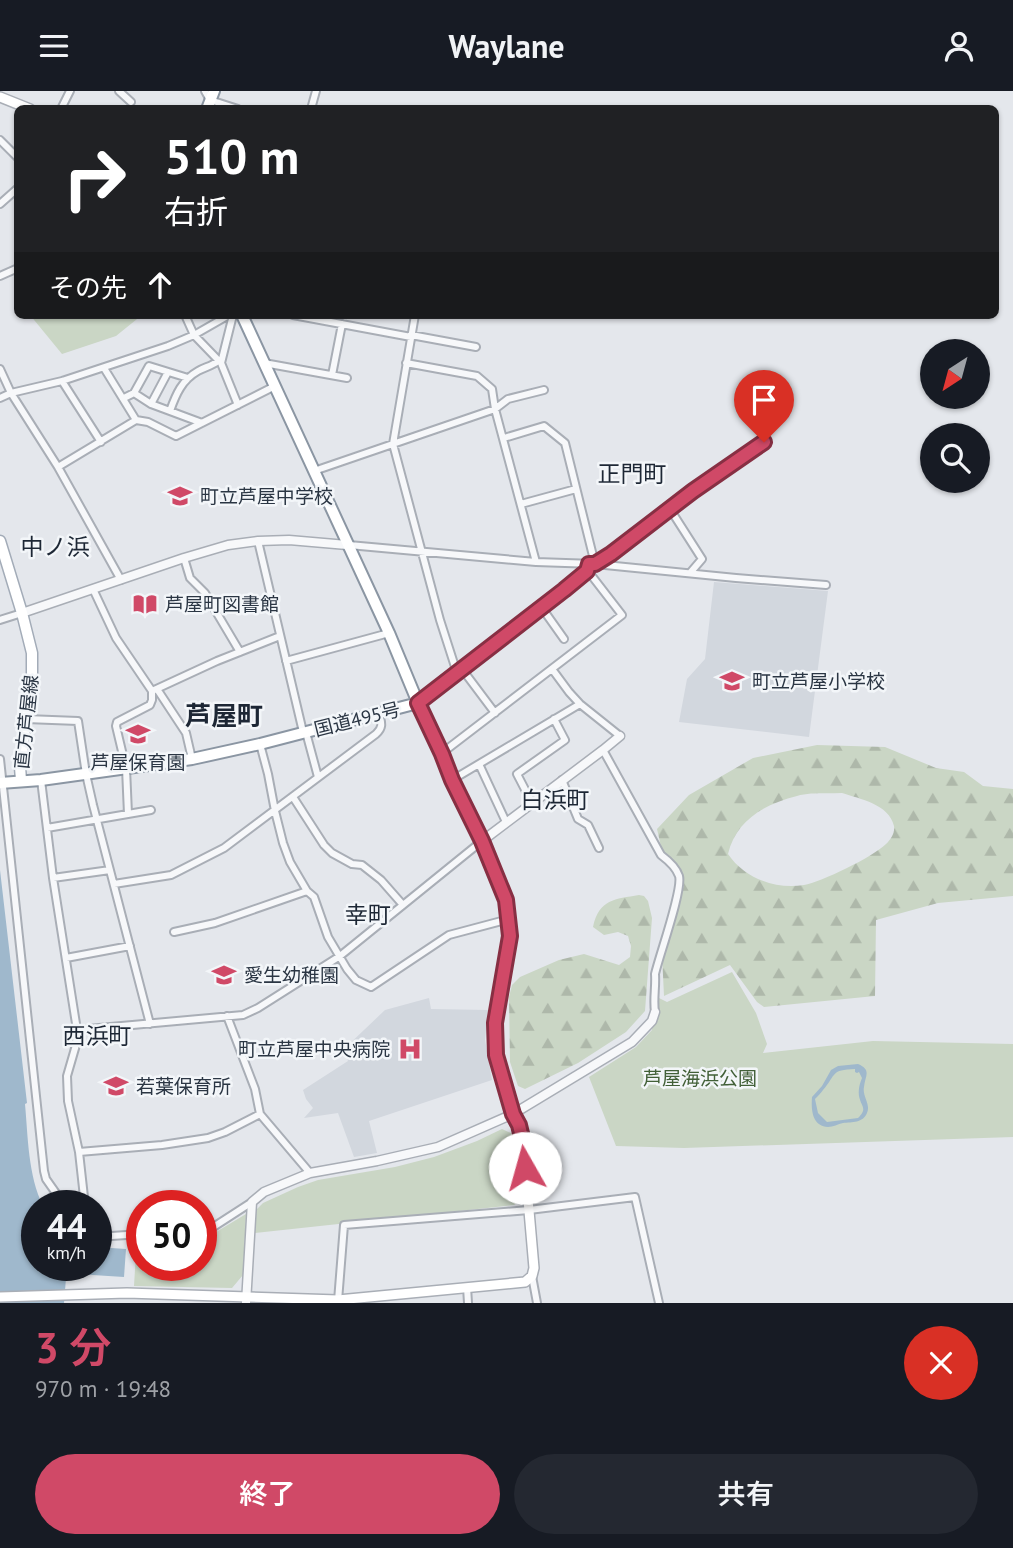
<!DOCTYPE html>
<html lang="ja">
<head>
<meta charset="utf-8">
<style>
	:root { --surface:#171b24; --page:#242831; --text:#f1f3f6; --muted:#9ea1a6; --accent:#d04967 }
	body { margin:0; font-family:"PT Sans","Noto Sans JP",sans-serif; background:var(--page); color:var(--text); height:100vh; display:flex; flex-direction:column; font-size:26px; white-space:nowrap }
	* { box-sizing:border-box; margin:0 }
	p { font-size:23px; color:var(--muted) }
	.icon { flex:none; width:38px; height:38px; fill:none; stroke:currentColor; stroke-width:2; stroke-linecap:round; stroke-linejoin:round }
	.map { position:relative; height:1212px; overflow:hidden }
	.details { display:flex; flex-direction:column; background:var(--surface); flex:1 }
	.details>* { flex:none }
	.guide { position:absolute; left:14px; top:14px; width:985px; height:214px; border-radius:10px; box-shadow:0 2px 5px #0004; background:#202124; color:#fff; overflow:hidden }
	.needle { width:46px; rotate:216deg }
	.controls { position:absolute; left:920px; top:248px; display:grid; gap:14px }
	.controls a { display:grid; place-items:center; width:70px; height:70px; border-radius:50%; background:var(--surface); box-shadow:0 2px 5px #0004; font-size:35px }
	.speed { position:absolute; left:21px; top:1099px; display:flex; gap:14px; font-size:35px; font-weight:700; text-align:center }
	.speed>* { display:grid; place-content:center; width:91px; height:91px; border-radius:50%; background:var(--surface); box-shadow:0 2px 5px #0004; line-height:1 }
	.speed small { font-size:18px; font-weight:400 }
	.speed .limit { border:10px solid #d22; background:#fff; color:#111 }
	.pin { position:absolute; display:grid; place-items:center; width:60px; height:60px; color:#fff; margin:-72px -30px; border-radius:50% 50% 50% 0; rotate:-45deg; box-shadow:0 0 7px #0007 }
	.pin .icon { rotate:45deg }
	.me { position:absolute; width:77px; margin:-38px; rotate:353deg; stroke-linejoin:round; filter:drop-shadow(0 0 5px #0008) }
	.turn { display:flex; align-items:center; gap:24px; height:147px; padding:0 35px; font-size:32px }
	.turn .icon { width:91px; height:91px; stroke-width:2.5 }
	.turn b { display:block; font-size:49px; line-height:60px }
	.then { display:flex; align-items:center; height:66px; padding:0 35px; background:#0003; gap:14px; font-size:26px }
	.round { display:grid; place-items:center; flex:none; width:74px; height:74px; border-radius:37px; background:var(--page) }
	.summary { display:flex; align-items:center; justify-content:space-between; height:119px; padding:0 35px }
	h1 { font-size:42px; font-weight:600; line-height:52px; color:var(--accent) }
	.primary-button { display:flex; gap:14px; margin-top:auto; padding:14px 35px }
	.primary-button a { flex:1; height:80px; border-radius:42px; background:var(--accent); color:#fff; font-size:28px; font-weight:600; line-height:80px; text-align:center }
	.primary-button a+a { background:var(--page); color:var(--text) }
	header { display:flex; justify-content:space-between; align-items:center; height:91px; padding:0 35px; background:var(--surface); font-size:32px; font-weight:600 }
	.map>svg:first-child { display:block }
	.built { fill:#d2d7de }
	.forest { fill:url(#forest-firs); fill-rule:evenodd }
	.green { fill:#cad6c5 }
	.water { fill:#9fb8cc; fill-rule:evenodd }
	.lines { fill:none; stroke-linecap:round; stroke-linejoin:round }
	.minor-casing { stroke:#a9aeb6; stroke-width:10 }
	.tertiary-casing { stroke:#a9aeb6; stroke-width:11 }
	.secondary-casing { stroke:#a9aeb6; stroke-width:12 }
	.primary-casing { stroke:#a3acb8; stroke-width:13 }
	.trunk-casing { stroke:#8b96a3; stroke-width:14 }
	.minor { stroke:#f7f8fa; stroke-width:6 }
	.tertiary { stroke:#f7f8fa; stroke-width:8 }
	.secondary { stroke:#fff; stroke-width:9 }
	.primary { stroke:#fff; stroke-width:10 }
	.trunk { stroke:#fff; stroke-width:10 }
	.route-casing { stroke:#872f43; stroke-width:18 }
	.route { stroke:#d04967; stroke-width:12 }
	.labels { text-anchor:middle; stroke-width:5; stroke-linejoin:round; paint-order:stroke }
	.poi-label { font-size:19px; fill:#2b3644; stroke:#f3f6f9; text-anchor:start }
	.street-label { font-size:19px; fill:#2b3644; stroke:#f3f6f9 }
	.park-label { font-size:19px; fill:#426038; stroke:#f3f6f9 }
	.quarter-label { font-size:23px; fill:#1d2735; stroke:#f3f6f9 }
	.district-label { font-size:26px; font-weight:bold; fill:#1d2735; stroke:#f3f6f9 }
</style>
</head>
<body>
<header><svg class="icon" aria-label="menu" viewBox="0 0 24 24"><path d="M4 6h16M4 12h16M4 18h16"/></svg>Waylane<svg class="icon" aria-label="person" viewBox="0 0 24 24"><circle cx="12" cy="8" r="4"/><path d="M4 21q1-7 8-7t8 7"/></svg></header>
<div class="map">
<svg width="1013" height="1212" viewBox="0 0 1013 1212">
	<defs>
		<pattern id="forest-firs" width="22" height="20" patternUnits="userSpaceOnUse" patternTransform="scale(1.75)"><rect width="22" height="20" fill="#cad6c5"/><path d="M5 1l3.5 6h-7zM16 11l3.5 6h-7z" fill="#aeb8aa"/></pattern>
	</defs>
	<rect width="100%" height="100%" fill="#e4e7ec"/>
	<path class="built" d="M714 491 828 500 809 646 679 631 687 588 705 568Z
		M429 907 431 918 488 919 485 949 492 989 369 1030 377 1062 354 1066 338 1022 304 1027 313 1017 306 1008 303 999 348 970 343 959 385 919Z"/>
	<path class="forest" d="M817 654 885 656 936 677 964 681 983 695 1013 698V805L938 812 876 829 875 905 764 916 757 911 730 874 664 905 662 864 684 794 682 784 662 760 657 738 689 704 753 667ZM842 702C860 708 889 713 894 735 895 742 891 748 886 753 873 766 821 791 804 794 776 799 744 787 728 763 736 729 765 713 797 705 810 701 827 703 842 702Z
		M639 804 644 805 648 810 652 827 645 920 626 941 578 972 525 998 518 995 510 971 509 906 512 894 520 886 559 869 584 863 619 874 630 866 631 855 628 845 618 841 604 844 593 836C599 808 615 808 639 804Z"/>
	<path class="green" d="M30 224H142L116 245 62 263Z
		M732 881 756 922 767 953 763 962 873 950 1013 953V1046L684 1057 616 1055 589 986 636 956 652 939C654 923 662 926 657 906L667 911Z
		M502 1038 513 1043 520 1106V1108L514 1114 255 1142 256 1119 263 1112 298 1096 318 1089 395 1076 434 1066 477 1050Z
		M246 1123 243 1184 232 1197 134 1195 137 1145H142V1174H201V1150Z"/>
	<path class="water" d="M0 779 27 1012 25 1013C28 1046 28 1084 43 1115H37V1174H96V1156L126 1158 124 1186 77 1183V1178H75V1181L66 1187 64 1212H0Z
		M858 973C872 979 865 985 864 996 862 1005 871 1013 867 1022 863 1032 852 1031 843 1032 838 1033 833 1036 828 1036 812 1035 811 1019 812 1006L822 995 831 979 838 975ZM855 978V981L857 982 859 981 862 987C860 992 858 998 859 1005 861 1016 868 1017 858 1027L827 1031 818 1022 815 1008C818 1005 821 1002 823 999 837 983 830 979 855 978Z"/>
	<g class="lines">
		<g class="minor-casing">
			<path id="minor" d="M119 0 131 11
				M205 0 210 9 238 18
				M61 18 70 0
				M311 18 316 0
				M0 49 18 67
				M0 113 18 97
				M0 185 18 177
				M185 224 194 244 221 272 238 314
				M293 224 411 246
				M415 224 393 353 440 529 457 582
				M411 244 476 256
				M221 272 233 224
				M264 272 347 287
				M406 272 477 285 492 298 495 318 536 471
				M104 277 136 329
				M0 278 11 302 58 376 121 489
				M332 284 342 233
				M62 290 101 351
				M134 302 149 275 188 287
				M0 307 11 302 62 290 168 255 194 244 229 224
				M124 307 134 302 151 313 202 332
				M151 313 168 281
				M170 320C176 303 182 289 198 280 205 276 212 275 218 270
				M504 347 544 335 565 352 595 473
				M58 376 136 329 148 331 176 345 275 295
				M314 380 495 318 508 308 544 299
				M521 413 576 398
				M670 418 702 468 690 482
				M258 450 303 641 307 645 318 686
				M349 454 536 471 595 473 736 487 826 494
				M184 467 190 487 205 502 240 561
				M595 473 693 400 764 351
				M93 498 116 547 152 600 217 570 280 545
				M542 517 564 548
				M0 529 22 522
				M286 570 389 542
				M462 578 495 622
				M552 578 569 601 580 613 620 645
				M157 598 186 642 192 668
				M418 612 564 499 588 478
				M26 628 78 630 86 683 93 714 150 933
				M260 653 268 683 275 720 283 752 290 771 307 800 314 806 328 846 347 878 356 889 371 896 449 844 509 828
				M603 659 661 764C669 770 676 776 679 785 683 799 659 865 655 883 656 896 653 908 655 921
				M442 662 622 524 588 480
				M0 668 44 1080 46 1088 65 1115
				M479 673 506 731
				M41 689 53 787 77 939 76 954 67 985 68 1010 79 1061 85 1115
				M452 689 580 613
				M562 689 578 728 588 734 599 757
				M293 706 324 754 332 762 352 773 362 774 381 789 403 814
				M532 712 517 683 565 649 554 628
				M128 723 126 677 116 635 117 631 150 614 152 609V600
				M47 737 151 719
				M53 787 110 779
				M114 793 171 784 224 757 376 643C384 636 381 631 379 622
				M174 841 215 832 307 800
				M66 867 130 855
				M227 925 255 998 260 1023 310 1082
				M77 939 243 924 258 917 340 865 482 750
				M79 1061 162 1054 208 1047 225 1041 260 1023
				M201 1144 252 1111
				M96 1146 142 1143
				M532 1185 537 1212
				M467 1196 468 1212
				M338 1210 344 1134 529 1119 635 1106 659 1212"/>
		</g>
		<g class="tertiary-casing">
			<path id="tertiary" d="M22 522 184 467 228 454 258 450 289 449 347 454
				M482 750 603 659 620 645
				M246 1212 252 1111 264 1101 310 1082 377 1070 438 1056 513 1023 632 951 652 930 655 921"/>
		</g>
		<g class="secondary-casing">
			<path id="secondary" d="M0 6 30 18
				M0 1206 127 1202 338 1209 525 1191 532 1185 534 1177 523 1051C515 1015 495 981 495 944 495 905 514 867 509 828 507 811 501 797 495 782 482 751 466 721 453 690 441 664 430 638 418 612"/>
		</g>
		<g class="primary-casing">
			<path id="primary" d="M0 450 22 522 32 562V584L20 676 21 689"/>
		</g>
		<g class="trunk-casing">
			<path id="trunk" d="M207 18 214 0
				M0 692 41 689 192 668 260 653 418 612 389 542 242 224"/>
		</g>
		<use href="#minor" class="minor"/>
		<use href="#tertiary" class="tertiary"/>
		<use href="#secondary" class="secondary"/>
		<use href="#primary" class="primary"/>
		<use href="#trunk" class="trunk"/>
	</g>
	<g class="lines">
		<g class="route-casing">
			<path id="route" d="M525 1077 523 1051 519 1034 513 1023 496 964 495 932 510 845 506 809 482 750 452 689 442 663 418 612 564 499 587 480 589 473H595L611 463 693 400 764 351"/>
		</g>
		<use href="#route" class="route"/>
	</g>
	<defs>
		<g id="school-bare" transform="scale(1.89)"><path d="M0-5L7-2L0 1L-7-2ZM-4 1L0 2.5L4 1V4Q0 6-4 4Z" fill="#d04967" stroke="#f3f6f9" stroke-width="2.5" paint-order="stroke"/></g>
		<g id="library-bare" transform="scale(1.89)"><path d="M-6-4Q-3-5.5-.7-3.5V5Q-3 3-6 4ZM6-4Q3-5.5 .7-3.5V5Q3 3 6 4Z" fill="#d04967" stroke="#f3f6f9" stroke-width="2.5" paint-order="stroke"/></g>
		<g id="hospital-bare" transform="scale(1.89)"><path d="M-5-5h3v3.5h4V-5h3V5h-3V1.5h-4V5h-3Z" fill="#d04967" stroke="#f3f6f9" stroke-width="2.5" paint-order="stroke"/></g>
	</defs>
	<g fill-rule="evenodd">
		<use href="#school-bare" x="180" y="405"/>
		<use href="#library-bare" x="145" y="513"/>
		<use href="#school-bare" x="732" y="590"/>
		<use href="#school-bare" x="138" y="643"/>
		<use href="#school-bare" x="224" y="884"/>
		<use href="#hospital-bare" x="410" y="958"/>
		<use href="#school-bare" x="116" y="995"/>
	</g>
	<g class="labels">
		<g class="poi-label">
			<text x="200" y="412">町立芦屋中学校</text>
			<text x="165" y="520">芦屋町図書館</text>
			<text x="752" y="597">町立芦屋小学校</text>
			<text x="138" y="678" text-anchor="middle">芦屋保育園</text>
			<text x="244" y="891">愛生幼稚園</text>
			<text x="390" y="965" text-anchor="end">町立芦屋中央病院</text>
			<text x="136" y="1002">若葉保育所</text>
		</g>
		<g class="street-label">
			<text transform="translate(357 628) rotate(-14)" y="7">国道495号</text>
			<text transform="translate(26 631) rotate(-84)" y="7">直方芦屋線</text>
		</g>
		<g class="park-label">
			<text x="700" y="994">芦屋海浜公園</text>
		</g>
		<g class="quarter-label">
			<text x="632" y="391">正門町</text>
			<text x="55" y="464">中ノ浜</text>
			<text x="555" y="717">白浜町</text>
			<text x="368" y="832">幸町</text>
			<text x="97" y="953">西浜町</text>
		</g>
		<g class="district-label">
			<text x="224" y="634">芦屋町</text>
		</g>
	</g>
</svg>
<div class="controls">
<a><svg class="needle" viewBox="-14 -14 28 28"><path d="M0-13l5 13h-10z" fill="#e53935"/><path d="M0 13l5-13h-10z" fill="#9ea1a6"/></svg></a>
<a><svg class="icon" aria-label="search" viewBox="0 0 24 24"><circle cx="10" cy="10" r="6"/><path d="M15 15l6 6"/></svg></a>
</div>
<div class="speed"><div>44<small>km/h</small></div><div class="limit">50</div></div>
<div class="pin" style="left:764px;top:351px;background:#d93025"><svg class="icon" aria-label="arrive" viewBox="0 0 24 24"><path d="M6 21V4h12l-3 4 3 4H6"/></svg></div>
<svg class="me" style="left:525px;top:1077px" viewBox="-20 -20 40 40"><circle r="19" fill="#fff"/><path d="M0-13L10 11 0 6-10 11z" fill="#d04967"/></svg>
<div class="guide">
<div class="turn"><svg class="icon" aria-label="right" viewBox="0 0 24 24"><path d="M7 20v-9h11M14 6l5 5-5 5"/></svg><div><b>510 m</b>右折</div></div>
<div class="then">その先<svg class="icon" aria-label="ahead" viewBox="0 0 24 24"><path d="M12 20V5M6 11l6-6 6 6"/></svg></div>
</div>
</div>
<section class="details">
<div class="summary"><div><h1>3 分</h1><p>970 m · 19:48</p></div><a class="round" style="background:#d93025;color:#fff"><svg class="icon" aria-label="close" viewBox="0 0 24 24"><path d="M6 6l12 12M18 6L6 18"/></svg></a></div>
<div class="primary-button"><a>終了</a><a>共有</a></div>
</section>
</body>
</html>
